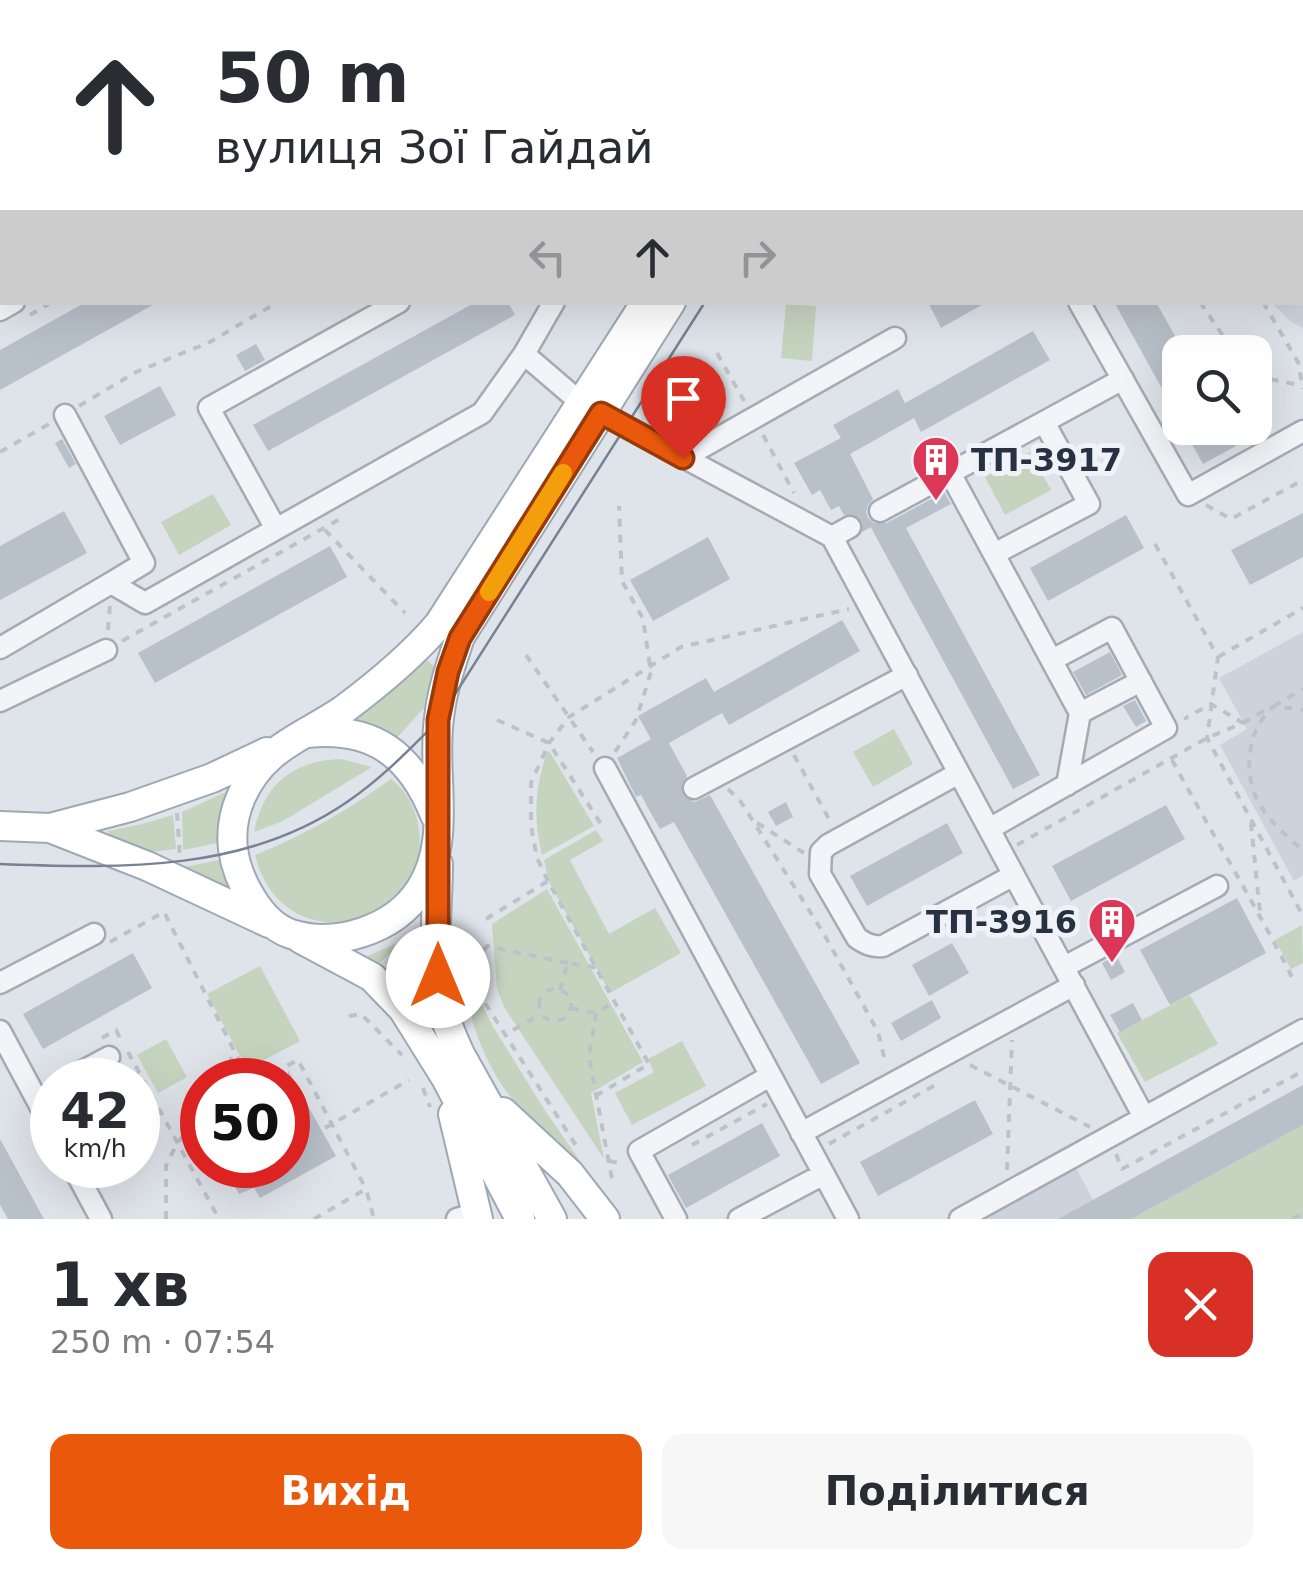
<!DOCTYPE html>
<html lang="uk">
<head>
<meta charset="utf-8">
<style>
	:root { --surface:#fff; --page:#f7f7f7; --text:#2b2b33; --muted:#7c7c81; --accent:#ea580c }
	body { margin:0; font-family:"DejaVu Sans",sans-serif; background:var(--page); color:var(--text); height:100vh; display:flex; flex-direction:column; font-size:38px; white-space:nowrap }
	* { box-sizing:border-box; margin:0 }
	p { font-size:32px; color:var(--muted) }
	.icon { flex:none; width:55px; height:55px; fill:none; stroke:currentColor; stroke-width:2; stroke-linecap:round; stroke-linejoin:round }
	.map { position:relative; height:1219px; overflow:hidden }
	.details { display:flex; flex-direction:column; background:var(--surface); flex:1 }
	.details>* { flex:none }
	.top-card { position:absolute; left:0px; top:0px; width:1305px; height:305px; box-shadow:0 10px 40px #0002; background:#fff; color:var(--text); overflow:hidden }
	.fabs { position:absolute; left:1162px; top:335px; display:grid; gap:20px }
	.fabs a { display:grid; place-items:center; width:110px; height:110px; border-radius:20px; background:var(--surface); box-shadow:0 10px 40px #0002; font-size:50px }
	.speed { position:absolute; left:30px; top:1058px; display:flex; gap:20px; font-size:50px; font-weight:700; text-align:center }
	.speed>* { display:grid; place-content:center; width:130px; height:130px; border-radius:50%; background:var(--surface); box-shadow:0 10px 40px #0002; line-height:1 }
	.speed small { font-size:25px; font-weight:400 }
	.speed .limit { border:15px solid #d22; background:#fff; color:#111 }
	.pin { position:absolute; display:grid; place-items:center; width:85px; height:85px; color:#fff; margin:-102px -42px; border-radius:50% 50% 50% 0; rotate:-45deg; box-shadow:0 0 10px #0007 }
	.pin .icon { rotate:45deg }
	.me { position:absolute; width:110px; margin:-55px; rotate:0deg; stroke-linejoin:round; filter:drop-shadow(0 0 8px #0008) }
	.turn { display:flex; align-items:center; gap:35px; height:210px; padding:0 50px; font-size:45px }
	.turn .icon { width:130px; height:130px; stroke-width:2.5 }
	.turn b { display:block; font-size:70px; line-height:85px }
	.lanes { display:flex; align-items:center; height:95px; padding:0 50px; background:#0003; justify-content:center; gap:50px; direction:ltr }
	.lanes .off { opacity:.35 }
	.round { display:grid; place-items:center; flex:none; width:105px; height:105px; border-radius:20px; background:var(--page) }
	.overview { display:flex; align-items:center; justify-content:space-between; height:170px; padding:0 50px }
	h1 { font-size:60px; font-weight:600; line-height:75px }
	.cta { display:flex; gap:20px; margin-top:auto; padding:20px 50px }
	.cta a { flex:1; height:115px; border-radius:20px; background:var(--accent); color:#fff; font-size:40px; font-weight:600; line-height:115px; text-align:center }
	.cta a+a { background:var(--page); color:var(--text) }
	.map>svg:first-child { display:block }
	.built { fill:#cdd3dc }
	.green { fill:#c5d4bf }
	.building { fill:#b8c0ca }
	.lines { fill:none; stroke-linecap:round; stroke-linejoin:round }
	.minor-tunnel { stroke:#bac0c8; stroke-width:20; stroke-dasharray:20 10; stroke-linecap:butt }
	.minor-casing { stroke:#a4abb4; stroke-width:25 }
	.major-casing { stroke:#9da8b7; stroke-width:32 }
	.path { stroke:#bdc2c9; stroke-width:4; stroke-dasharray:8 8; stroke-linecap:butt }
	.minor { stroke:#f2f4f8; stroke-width:20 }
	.major { stroke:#fff; stroke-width:28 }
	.tram { stroke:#778395; stroke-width:2.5 }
	.route-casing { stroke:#983908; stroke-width:25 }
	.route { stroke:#ea580c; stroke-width:18 }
	.slow { stroke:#f59e0b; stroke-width:18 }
	.labels { text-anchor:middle; stroke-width:10; stroke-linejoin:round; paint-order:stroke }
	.poi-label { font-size:32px; font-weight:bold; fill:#263242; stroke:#eff2f7; text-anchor:start }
</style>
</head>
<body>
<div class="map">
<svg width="1303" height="1219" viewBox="0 0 1303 1219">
	<rect width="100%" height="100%" fill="#dfe4ea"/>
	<path class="built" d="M0 0H154L156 2H2V200L0 201Z
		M1303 71V328L1290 321 1272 303 1302 302Z
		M1303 632V875L1294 881 1220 745 1247 729 1219 678Z
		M1076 1168 1103 1219H981Z"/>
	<path class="green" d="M786 304 816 306 812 361 781 358Z
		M1030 452 1051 490 1005 515 985 477Z
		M213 494 231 525 179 555 161 522Z
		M422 656 435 667 432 699 396 739 378 728 346 723Z
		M894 729 913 764 873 787 853 752Z
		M547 751 550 752 594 826 542 855C533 815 535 790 547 751Z
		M341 759 372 767 283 821 254 832C264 784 292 761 341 759Z
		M391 779C405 789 415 807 418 824 438 928 282 967 255 855 305 835 348 810 391 779Z
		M228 791 218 843 183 850 182 812Z
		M173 815 176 849 151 852 109 834 108 831 142 824Z
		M596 830 603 841 570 860 609 934 655 908 681 953 610 993 549 882 544 860Z
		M219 860 233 892 184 867Z
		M547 889 643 1062 591 1093 604 1159 504 1007 497 989 492 924Z
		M426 924V938L394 950 373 969 357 960 396 944Z
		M1302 925 1303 963 1291 969 1275 940Z
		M427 959 429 1015 427 1016 388 983 405 965Z
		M463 960 474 962 477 993 492 1025 546 1112 587 1171C564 1150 538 1129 518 1106 483 1066 465 1013 463 960Z
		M260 966 300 1041 247 1069 207 994Z
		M1190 995 1218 1044 1145 1082 1117 1033Z
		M166 1039 187 1077 158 1093 137 1055Z
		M682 1041 706 1086 632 1125 615 1093 654 1072 648 1059Z
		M1303 1125V1219H1131Z"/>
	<path class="building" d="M86 302H158L0 390V350Z
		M476 302H508L515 315 268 451 253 425Z
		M928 302H987L941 328Z
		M1114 302H1156L1180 345V421Z
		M1033 331 1050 360 921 432 914 418 850 454 873 499 868 505 866 512 868 518 874 523H887L944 492 951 504 906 528 1040 775 1013 789 869 524 864 527 861 520 856 515H844L839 506 831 510 820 490 812 495 794 463 841 438 833 425 898 389 905 403Z
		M256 344 265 360 245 371 236 355Z
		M160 386 176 415 120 445 104 416Z
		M1183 428H1226L1236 446 1203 464Z
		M62 439 76 464 69 468 55 443Z
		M64 511 87 553 0 600V546Z
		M1303 513V557L1250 585 1231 550Z
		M1126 515 1144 548 1048 601 1030 568Z
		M708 537 730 579 653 621 630 580Z
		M330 546 347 577 155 683 138 653Z
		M842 620 860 651 729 725 722 713 669 743 687 776 680 787 682 795 688 800 694 802 710 795 860 1063 821 1084 674 822 660 829 641 795 636 797 617 758 651 739 638 716 706 678 714 692Z
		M1110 652 1122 675 1086 695 1073 672Z
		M1135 700 1146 721 1136 727 1123 706Z
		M786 802 793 817 776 826 768 812Z
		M1166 805 1185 839 1071 901 1052 866Z
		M947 823 963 853 867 906 850 876Z
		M1237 898 1266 953 1170 1005 1140 950Z
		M952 943 969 973 929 996 912 965Z
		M133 953 152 988 43 1049 23 1014Z
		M1116 955 1125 972 1111 980 1102 963Z
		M932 1000 941 1018 901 1041 891 1023Z
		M1133 1003 1142 1020 1120 1032 1110 1015Z
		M288 1070 336 1156 260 1198 254 1188 239 1194 223 1165H288Z
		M1303 1085V1125L1131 1219H1058Z
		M975 1100 993 1134 878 1196 860 1162Z
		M762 1123 780 1156 686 1208 668 1175Z
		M0 1139 44 1219H8L0 1205Z"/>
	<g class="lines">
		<path class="minor-tunnel" d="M850 527 880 511
			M651 813 694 788"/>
		<g class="minor-casing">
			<path id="minor" d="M198 0 199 2
				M373 2 377 0
				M559 2 563 0
				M1302 46 1303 45
				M399 302 209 408 276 529 482 413 524 354 554 302
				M1079 302 1188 495 1303 431
				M0 310 14 302
				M524 354 580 402
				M601 413 832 537 1144 1117
				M65 415 144 563 111 583
				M683 458 895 338
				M950 473 1080 713 1067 785
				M880 511 1123 379
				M832 537 850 527
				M994 554 1089 504 1044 422
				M0 648 111 583 145 603 276 529
				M0 701 106 650
				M1080 713 1141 681
				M605 768 848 1219
				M959 773 828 845 821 852 820 874 857 938C866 944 872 947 883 946L1014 875
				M694 788 907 675
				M989 829 1166 728 1112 628 1052 660
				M1064 967 1217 886
				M0 983 94 934
				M0 1031 52 1128
				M66 1080 109 1057
				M801 1133 1074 985
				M72 1165 101 1219
				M457 1219 476 1213
				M676 1219 639 1151 770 1076
				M739 1219 824 1174
				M960 1219 1303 1030"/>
		</g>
		<g class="major-casing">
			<path id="major" d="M830 2 831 0
				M855 2 856 0
				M646 302 439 624C411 657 378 684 343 710 302 738 263 747 241 797 234 813 231 832 233 849 237 879 260 924 291 934 336 948 394 930 420 890 453 840 431 774 439 718 442 690 451 664 460 637L671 302
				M307 733C374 726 411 755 435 815
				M0 826 50 828 130 807 212 778 267 752
				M50 828 147 866 269 923
				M438 864C438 907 431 960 440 1001 445 1020 452 1037 460 1054L552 1219
				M301 939 372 977 403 1009 446 1078 520 1219
				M503 1112 570 1174 605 1219
				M453 1114 478 1219"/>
		</g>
		<path class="path" d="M11 0 12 2
			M326 0 330 2
			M944 0 945 2
			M993 0 994 2
			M717 2 721 0
			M910 2 912 0
			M1152 2 1157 0
			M1302 21 1303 20
			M0 248 2 246
			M1200 302 1234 352
			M1263 302 1298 362 1303 389
			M30 315 52 302
			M717 353 744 401
			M1255 376 1299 385
			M79 406 136 372 208 343 278 302
			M1251 428 1252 439
			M763 435 794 493
			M0 452 49 424
			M1206 505 1231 519 1303 480
			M325 530 405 613
			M1155 544 1218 657 1207 738 1303 916
			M108 630 110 605
			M122 641 340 519
			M526 655 593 752
			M1218 657 1303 608
			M1274 706 1303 689
			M497 720 549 743 601 824
			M1243 723 1265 710
			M615 752 636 720 651 672 643 619 622 581 619 506
			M794 755 830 821
			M1172 760C1211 832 1254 902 1291 975L1283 979
			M728 789 741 802 824 934 878 1032 886 1065
			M177 813 180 858
			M757 823 804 853
			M1251 823 1260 913
			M1017 845 1207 738 1243 723 1211 704 1184 719
			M1299 847C1268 820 1245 797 1250 754 1252 733 1259 720 1274 706L1303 710
			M548 881 537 858 531 826V783L549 743 569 717 681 647 849 609
			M486 919 548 881 649 1064 597 1095
			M110 942 164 912 249 1080
			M458 957 478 958
			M388 963 414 948
			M568 963 487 946 478 958 481 993 485 1003 577 1147
			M396 970 414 959
			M539 1005a16 16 0 1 1 32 0a16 16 0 1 1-32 0Z
			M560 990 568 963 598 968
			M571 1008 596 1013 616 1001
			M596 1013 589 1057 612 1179
			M349 1016 361 1014 402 1055
			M513 1030 541 1014
			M102 1038 116 1030 123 1044
			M128 1052 219 1219
			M970 1065 1090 1127
			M224 1080 234 1050
			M259 1080 298 1060 366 1189
			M423 1088 430 1107
			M325 1128 409 1080
			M829 1144 939 1083
			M692 1145 767 1104
			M1116 1154 1122 1169 1303 1071
			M609 1161 624 1164
			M1007 1170 1012 1040
			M166 1219V1166L177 1143 202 1115
			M314 1219 366 1189 374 1219
			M1293 1219 1303 1213"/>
		<use href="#minor" class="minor"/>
		<use href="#major" class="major"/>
		<path class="tram" d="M880 2 882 0
			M0 864C120 868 244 873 347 802 381 779 409 750 438 721L705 302"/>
	</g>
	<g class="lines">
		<g class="route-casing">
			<path id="route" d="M438 976V720L448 672 460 638 601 413 683 458"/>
		</g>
		<use href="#route" class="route"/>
		<path class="slow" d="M489 592 563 473"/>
	</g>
	<defs>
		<g id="building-pin" transform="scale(2.5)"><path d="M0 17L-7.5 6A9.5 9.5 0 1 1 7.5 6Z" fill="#dc3756" stroke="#eff2f7"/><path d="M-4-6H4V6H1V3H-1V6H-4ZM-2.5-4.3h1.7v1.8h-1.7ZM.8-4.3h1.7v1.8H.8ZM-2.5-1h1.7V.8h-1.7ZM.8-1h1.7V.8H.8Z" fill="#fff"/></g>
	</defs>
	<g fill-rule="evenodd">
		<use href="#building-pin" x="936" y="460"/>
		<use href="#building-pin" x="1112" y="922"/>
	</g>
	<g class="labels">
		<g class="poi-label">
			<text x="971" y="471">ТП-3917</text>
			<text x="1077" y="933" text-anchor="end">ТП-3916</text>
		</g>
	</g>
</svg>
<div class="fabs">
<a><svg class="icon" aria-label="search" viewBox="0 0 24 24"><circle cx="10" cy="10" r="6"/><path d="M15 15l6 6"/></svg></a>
</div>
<div class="speed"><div>42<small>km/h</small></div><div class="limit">50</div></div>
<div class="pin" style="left:683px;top:458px;background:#d93025"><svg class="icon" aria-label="arrive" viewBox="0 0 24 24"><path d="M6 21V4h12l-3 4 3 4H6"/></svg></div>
<svg class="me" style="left:438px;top:976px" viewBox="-20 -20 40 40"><circle r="19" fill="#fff"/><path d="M0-13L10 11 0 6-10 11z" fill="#ea580c"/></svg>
<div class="top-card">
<div class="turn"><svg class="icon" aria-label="ahead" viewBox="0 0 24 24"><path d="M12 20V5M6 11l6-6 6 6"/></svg><div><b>50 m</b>вулиця Зої Гайдай</div></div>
<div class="lanes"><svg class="icon off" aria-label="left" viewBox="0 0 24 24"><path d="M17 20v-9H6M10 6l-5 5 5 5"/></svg><svg class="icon" aria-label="ahead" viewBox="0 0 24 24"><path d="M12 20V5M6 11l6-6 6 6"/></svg><svg class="icon off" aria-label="right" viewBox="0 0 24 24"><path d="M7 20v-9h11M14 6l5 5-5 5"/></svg></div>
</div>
</div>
<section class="details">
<div class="overview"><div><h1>1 хв</h1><p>250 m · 07:54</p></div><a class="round" style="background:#d93025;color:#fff"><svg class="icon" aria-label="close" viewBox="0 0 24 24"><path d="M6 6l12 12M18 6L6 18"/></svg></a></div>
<div class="cta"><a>Вихід</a><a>Поділитися</a></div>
</section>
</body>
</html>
